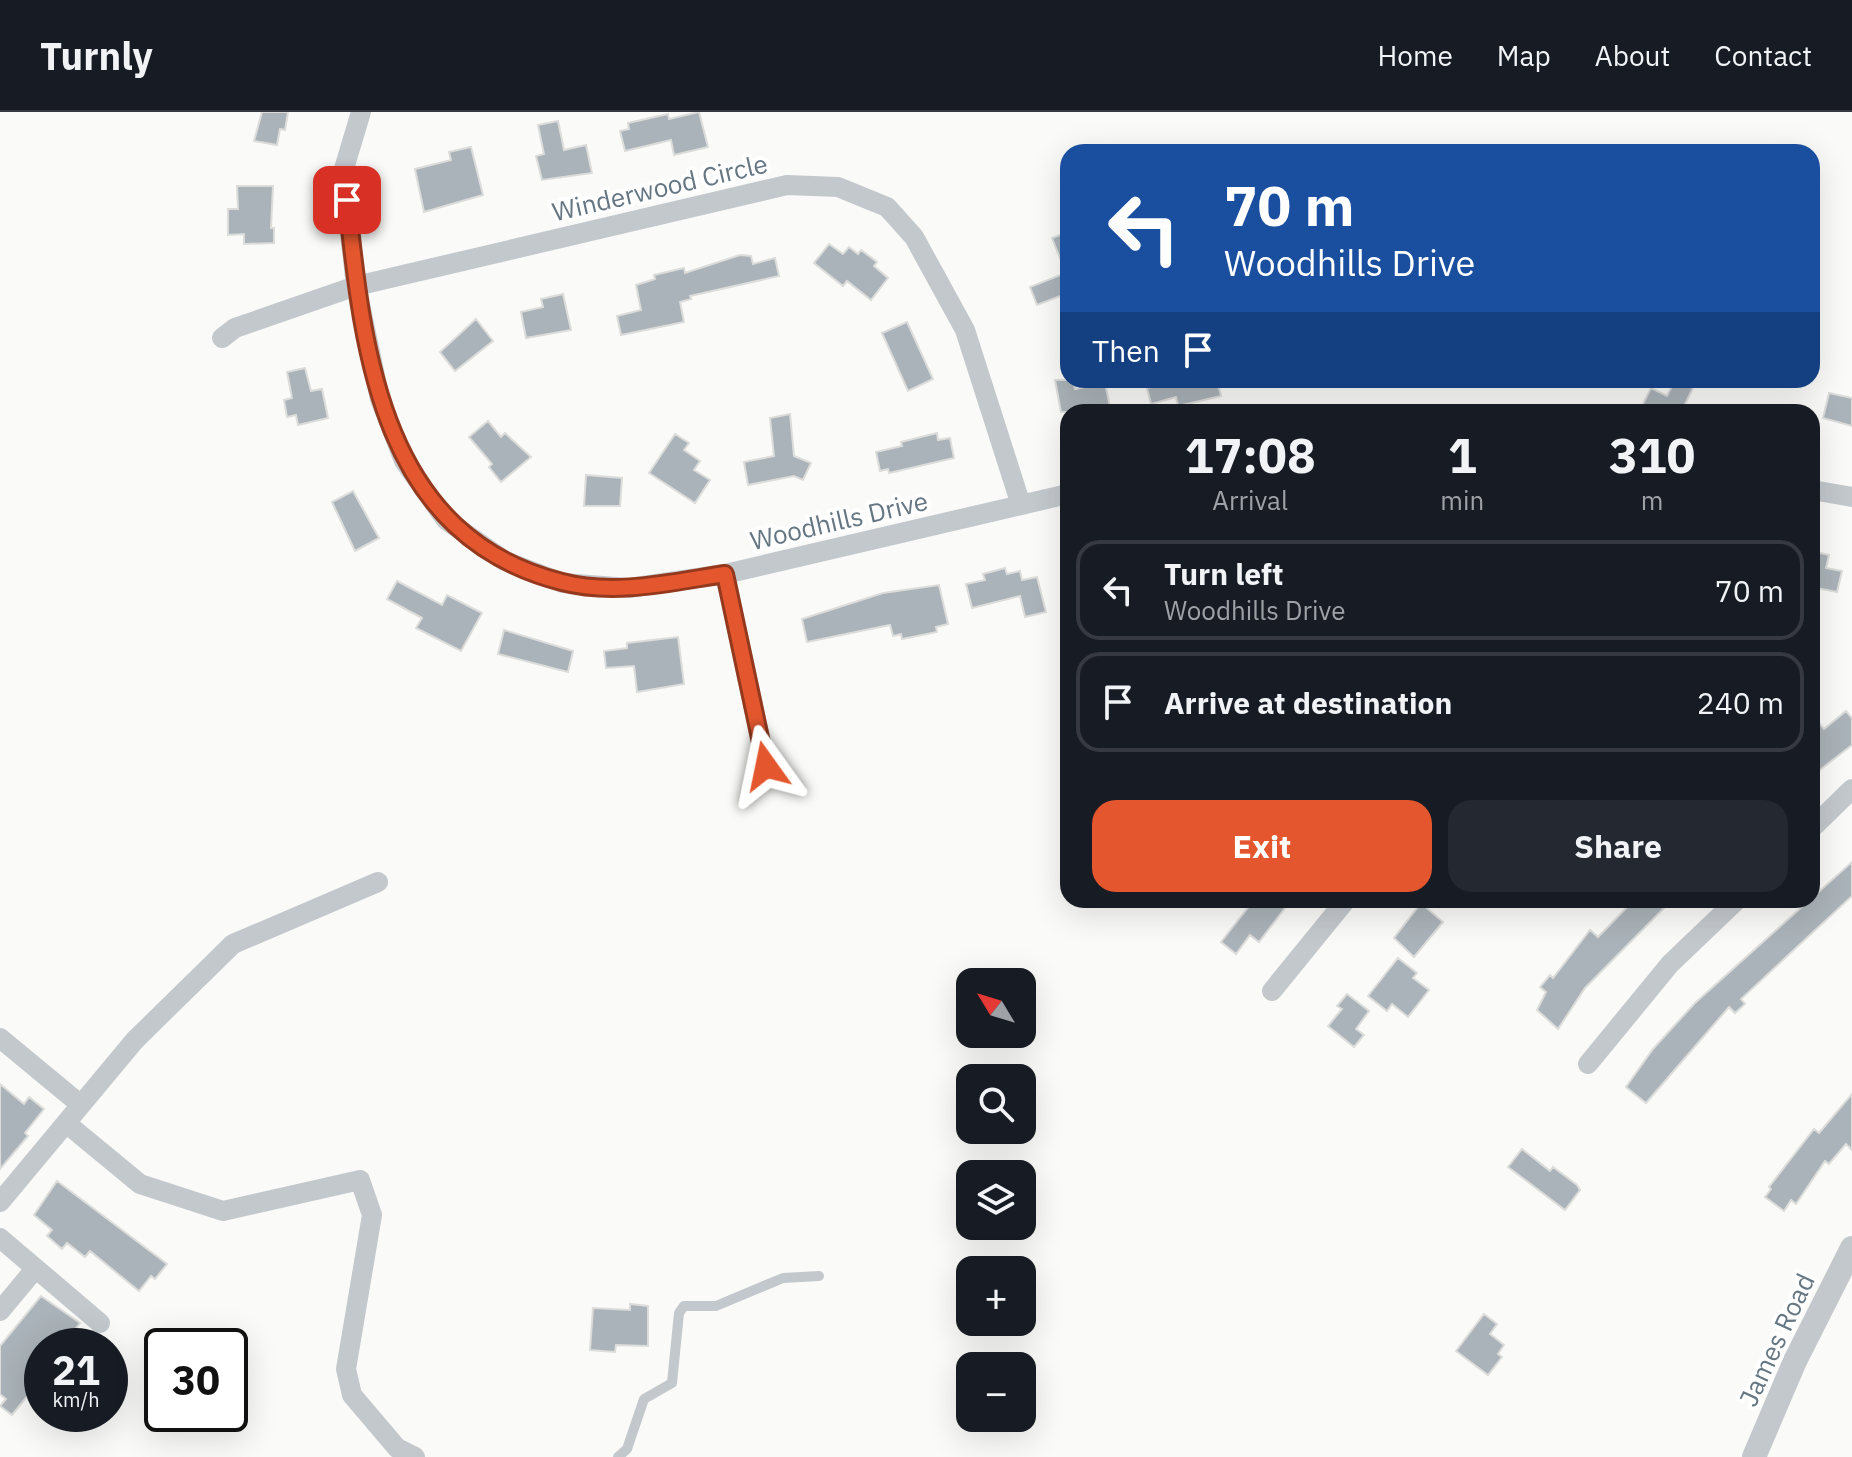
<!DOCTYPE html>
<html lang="en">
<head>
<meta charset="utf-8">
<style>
	:root { --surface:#171b24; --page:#242831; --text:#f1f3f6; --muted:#9ea1a6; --line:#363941; --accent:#e4572e }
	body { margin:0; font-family:"IBM Plex Sans",sans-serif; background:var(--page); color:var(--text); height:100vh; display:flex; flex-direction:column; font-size:30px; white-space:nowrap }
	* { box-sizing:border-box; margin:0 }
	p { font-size:26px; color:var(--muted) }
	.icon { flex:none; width:44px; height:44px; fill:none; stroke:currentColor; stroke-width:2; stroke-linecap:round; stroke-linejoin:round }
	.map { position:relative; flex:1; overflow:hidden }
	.side { position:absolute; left:1060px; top:292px; width:760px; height:504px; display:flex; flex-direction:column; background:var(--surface); border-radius:24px; box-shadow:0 8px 32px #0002 }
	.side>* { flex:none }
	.hud { position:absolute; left:1060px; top:32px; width:760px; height:244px; border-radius:24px; box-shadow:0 8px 32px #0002; background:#1a4fa0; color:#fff; overflow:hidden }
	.needle { width:52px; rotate:308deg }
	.fabs { position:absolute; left:956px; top:856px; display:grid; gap:16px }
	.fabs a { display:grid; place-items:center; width:80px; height:80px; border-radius:16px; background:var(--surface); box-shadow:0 8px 32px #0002; font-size:40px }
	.speed { position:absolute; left:24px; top:1216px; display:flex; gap:16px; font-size:40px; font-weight:700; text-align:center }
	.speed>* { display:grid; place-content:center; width:104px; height:104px; border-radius:50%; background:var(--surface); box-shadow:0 8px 32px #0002; line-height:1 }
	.speed small { font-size:20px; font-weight:400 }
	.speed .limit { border:4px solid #111; border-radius:12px; background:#fff; color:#111 }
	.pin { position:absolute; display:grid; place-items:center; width:68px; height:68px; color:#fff; margin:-34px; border-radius:16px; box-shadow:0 4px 12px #0006 }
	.me { position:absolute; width:88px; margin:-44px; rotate:348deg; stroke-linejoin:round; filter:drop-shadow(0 0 6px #0008) }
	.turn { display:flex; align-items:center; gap:28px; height:168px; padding:0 32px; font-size:36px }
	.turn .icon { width:104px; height:104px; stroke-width:2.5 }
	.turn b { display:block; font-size:56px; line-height:68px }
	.then { display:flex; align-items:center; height:76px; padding:0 32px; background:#0003; gap:16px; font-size:30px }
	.eta { display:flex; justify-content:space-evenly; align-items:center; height:136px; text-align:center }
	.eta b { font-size:48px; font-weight:700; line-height:56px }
	.button { display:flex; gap:16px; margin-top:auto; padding:16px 32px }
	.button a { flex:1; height:92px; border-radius:24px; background:var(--accent); color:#fff; font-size:32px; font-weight:700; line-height:92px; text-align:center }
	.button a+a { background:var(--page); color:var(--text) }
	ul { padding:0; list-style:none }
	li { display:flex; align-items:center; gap:24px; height:100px; margin:0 16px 12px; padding:0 16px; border:4px solid var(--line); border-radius:24px }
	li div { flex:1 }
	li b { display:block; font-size:30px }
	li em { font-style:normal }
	header { display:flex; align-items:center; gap:48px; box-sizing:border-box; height:112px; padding:0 40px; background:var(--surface); border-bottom:2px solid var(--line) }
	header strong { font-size:38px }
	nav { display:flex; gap:44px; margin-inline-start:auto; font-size:28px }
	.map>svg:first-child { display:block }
	.building { fill:#aab3b9; stroke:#dcdcda; stroke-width:2 }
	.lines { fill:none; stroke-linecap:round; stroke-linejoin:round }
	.service { stroke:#c3c8cc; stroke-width:10 }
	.minor { stroke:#c3c8cc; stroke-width:20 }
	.tertiary { stroke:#c3c8cc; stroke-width:24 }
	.route-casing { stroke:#94391e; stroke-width:20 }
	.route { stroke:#e4572e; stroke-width:14 }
	.labels { text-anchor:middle; stroke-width:8; stroke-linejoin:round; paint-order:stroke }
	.street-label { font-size:26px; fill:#657683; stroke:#fff }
</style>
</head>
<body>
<header>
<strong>Turnly</strong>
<nav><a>Home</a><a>Map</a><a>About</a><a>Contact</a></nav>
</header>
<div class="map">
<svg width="1852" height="1345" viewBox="0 0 1852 1345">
	<rect width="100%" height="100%" fill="#fafaf8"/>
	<path class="building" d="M262 0H288L285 18 280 17 277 33 254 29Z
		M699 0 708 35 674 43 671 28 625 39 620 19 629 17 628 11 668 2 669 7Z
		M558 9 564 38 586 33 592 61 542 68 536 44 544 42 538 13Z
		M471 35 483 83 424 100 415 57 451 48 449 40Z
		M237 74H273L271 116H274V131L244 132V122L228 123V97H238Z
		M1065 121 1068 181 1037 193 1030 175 1066 161 1052 126Z
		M829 132 843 142 849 135 858 142 861 138 877 150 874 154 888 166 871 188 847 169 843 174 814 151Z
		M740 143 751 144 753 152 775 146 779 164 690 184 691 187 680 190 684 210 621 223 617 204 641 198 636 173 655 167 654 163 684 156 685 161Z
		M563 182 571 218 526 226 521 200 543 195 541 187Z
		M476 207 493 229 455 259 440 240Z
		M907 210 933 267 908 279 882 221Z
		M305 256 311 279 322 277 328 306 298 313 296 303 287 305 284 288 292 286 287 260Z
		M1055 268H1073L1075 277 1105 271 1111 300H1061Z
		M1182 268H1217L1221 284 1178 294 1176 285 1151 292 1147 276Z
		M1675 268H1697L1681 300H1649L1641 296 1651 276 1667 284Z
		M1829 281 1852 286V314L1823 306Z
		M790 302 794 344 811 351 803 368 794 364 748 373 744 350 774 344 770 306Z
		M488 309 501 325 505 321 531 345 501 370 489 355 492 352 469 325Z
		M937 321 938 328 950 326 954 346 889 361 888 357 880 359 876 340 902 334 901 330Z
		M675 322 689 331 684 338 700 349 694 358 710 368 695 391 649 361Z
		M586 363 622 366 620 394H584Z
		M353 379 379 426 355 439 332 390Z
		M1812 439 1829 443 1826 456 1842 459 1837 480 1812 475Z
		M1005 456 1007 462 1020 459 1022 468 1037 465 1046 500 1025 505 1020 484 972 496 966 472 985 468 983 462Z
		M397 469 442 493 447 483 482 501 461 539 416 516 422 506 387 487Z
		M939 473 948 512 936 515 937 520 902 527 901 522 893 524 890 513 807 530 802 507 883 481Z
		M504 518 573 539 568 560 498 542Z
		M678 525 684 572 637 580 634 554 606 556 604 539 627 536V531Z
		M1846 599 1852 606V633L1812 664V619L1820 612 1824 617Z
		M1852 750V784L1741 887 1745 892 1735 901 1729 895 1646 991 1626 975 1653 937 1695 891Z
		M1254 788H1291L1259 830 1250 823 1236 842 1221 830Z
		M1634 788H1672L1585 876 1558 917 1537 898 1546 880 1540 875 1550 863 1553 866 1590 818 1598 825Z
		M1421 791 1443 810 1414 845 1394 826Z
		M1398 846 1417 861 1413 866 1429 878 1408 905 1392 892 1387 899 1368 884Z
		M1347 882 1369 899 1356 917 1364 923 1354 935 1328 914 1342 897 1337 894Z
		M0 972 24 992 29 985 44 997 25 1021 28 1024 0 1057Z
		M1852 982V1038L1846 1032 1829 1052 1825 1049 1796 1092 1791 1088 1784 1099 1765 1085 1771 1077 1769 1075 1814 1017 1819 1021Z
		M1522 1037 1550 1059 1553 1055 1577 1073 1580 1078 1565 1098 1508 1055Z
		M57 1069 167 1152 155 1167 151 1164 139 1179 90 1139 85 1145 67 1131 62 1137 47 1124 52 1118 34 1103Z
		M41 1184 80 1211 62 1234H42V1266L12 1303 0 1294 6 1287 0 1282V1234Z
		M630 1192 648 1194V1234L616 1233 615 1240 590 1238 593 1196 630 1198Z
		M1484 1202 1497 1212 1490 1222 1504 1233 1498 1242 1502 1245 1488 1263 1456 1239Z"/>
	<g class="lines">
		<path class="service" d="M618 1345 627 1337 644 1287 672 1271 679 1201 684 1194H716L783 1166 819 1164"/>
		<path class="minor" d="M361 0 343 60 356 174 380 287 404 349 446 408 505 449 563 471 629 476 725 462 1068 382
			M222 226 235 216 356 174 787 73 838 75 887 95 914 125 965 218 1021 393
			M1812 378 1852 385
			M725 462 766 654
			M1812 716 1852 677
			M1272 879 1346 788
			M0 926 81 993
			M1588 952 1670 852 1737 788
			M66 1011 140 1072 223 1099 360 1068 372 1103 346 1257 352 1283 397 1336 415 1345
			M0 1090 135 928 233 832 378 770
			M0 1126 100 1211
			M0 1199 35 1157"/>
		<path class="tertiary" d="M1754 1345 1795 1249 1852 1136"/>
	</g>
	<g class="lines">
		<g class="route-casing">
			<path id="route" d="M347 88C363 244 383 425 562 470 615 484 672 470 725 462L766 654"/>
		</g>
		<use href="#route" class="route"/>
	</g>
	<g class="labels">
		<g class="street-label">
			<text transform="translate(660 76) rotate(-13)" y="9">Winderwood Circle</text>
			<text transform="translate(839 409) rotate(-13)" y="9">Woodhills Drive</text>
			<text transform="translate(1777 1228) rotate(-65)" y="9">James Road</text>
		</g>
	</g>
</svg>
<div class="fabs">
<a><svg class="needle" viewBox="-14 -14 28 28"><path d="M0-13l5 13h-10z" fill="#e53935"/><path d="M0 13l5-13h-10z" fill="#9ea1a6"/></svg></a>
<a><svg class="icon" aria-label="search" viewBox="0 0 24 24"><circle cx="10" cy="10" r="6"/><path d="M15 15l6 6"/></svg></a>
<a><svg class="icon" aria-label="layers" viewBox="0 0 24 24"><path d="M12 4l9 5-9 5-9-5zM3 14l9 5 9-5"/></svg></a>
<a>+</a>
<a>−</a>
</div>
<div class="speed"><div>21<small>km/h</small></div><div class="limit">30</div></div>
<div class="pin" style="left:347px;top:88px;background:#d93025"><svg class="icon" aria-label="arrive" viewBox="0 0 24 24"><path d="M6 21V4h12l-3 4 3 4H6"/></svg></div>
<svg class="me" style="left:766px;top:654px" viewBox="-20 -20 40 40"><path d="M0-17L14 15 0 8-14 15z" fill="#e4572e" stroke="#fff" stroke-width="4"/></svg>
<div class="hud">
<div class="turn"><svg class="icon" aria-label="left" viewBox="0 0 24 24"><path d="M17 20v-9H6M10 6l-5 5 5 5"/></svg><div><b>70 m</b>Woodhills Drive</div></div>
<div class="then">Then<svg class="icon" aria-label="arrive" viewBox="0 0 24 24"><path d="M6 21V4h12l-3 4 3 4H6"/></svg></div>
</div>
<section class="side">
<div class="eta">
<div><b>17:08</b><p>Arrival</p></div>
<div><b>1</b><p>min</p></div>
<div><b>310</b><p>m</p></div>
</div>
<ul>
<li><svg class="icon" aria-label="left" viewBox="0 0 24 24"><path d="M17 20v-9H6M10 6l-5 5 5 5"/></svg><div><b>Turn left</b><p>Woodhills Drive</p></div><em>70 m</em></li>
<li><svg class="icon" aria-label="arrive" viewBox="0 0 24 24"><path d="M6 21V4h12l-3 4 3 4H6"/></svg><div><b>Arrive at destination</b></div><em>240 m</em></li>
</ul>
<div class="button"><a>Exit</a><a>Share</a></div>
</section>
</div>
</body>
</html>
